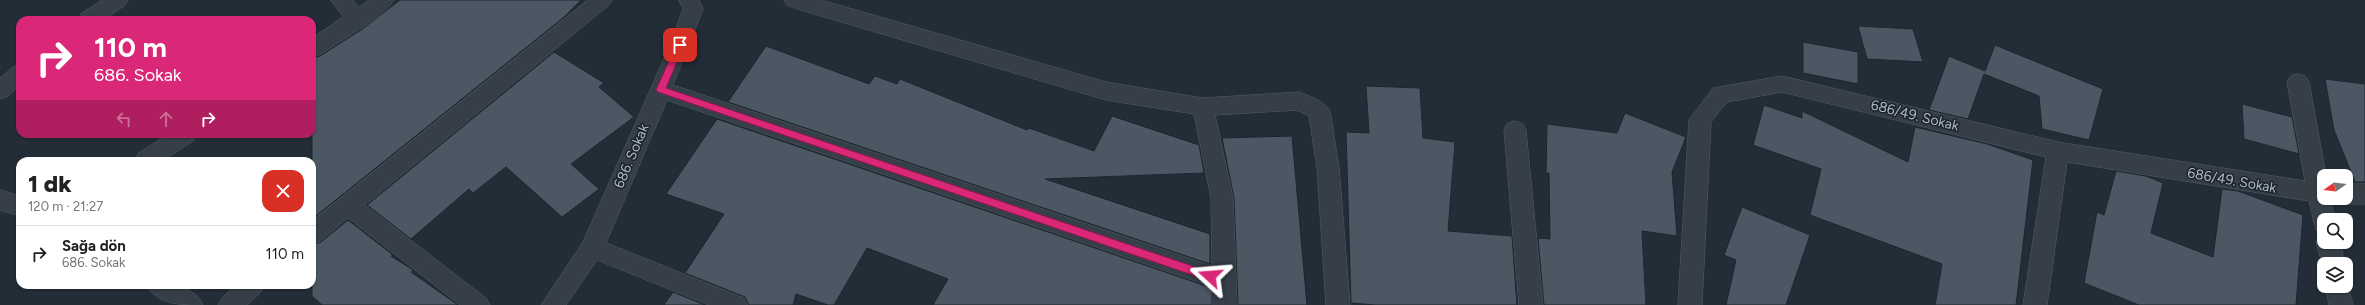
<!DOCTYPE html>
<html lang="tr">
<head>
<meta charset="utf-8">
<style>
	:root { --surface:#fff; --page:#f6f6f6; --text:#222; --muted:#767676; --line:#e0e0e0 }
	body { margin:0; font-family:Figtree,sans-serif; background:var(--page); color:var(--text); height:100vh; display:flex; flex-direction:column; font-size:15px; white-space:nowrap }
	* { box-sizing:border-box; margin:0 }
	p { font-size:13px; color:var(--muted) }
	.icon { flex:none; width:22px; height:22px; fill:none; stroke:currentColor; stroke-width:2; stroke-linecap:round; stroke-linejoin:round }
	.map { position:relative; flex:1; overflow:hidden }
	.details { position:absolute; left:16px; top:157px; width:300px; height:132px; display:flex; flex-direction:column; background:var(--surface); border-radius:12px; box-shadow:0 1px 3px #0004 }
	.details>* { flex:none }
	.guide { position:absolute; left:16px; top:16px; width:300px; height:122px; border-radius:12px; box-shadow:0 1px 3px #0004; background:#db2777; color:#fff; overflow:hidden }
	.needle { width:26px; rotate:256deg }
	.controls { position:absolute; left:2317px; top:169px; display:grid; gap:8px }
	.controls a { display:grid; place-items:center; width:36px; height:36px; border-radius:8px; background:var(--surface); box-shadow:0 1px 3px #0004; font-size:20px }
	.pin { position:absolute; display:grid; place-items:center; width:34px; height:34px; color:#fff; margin:-17px; border-radius:8px; box-shadow:0 2px 6px #0006 }
	.me { position:absolute; width:44px; margin:-22px; rotate:289deg; stroke-linejoin:round; filter:drop-shadow(0 0 3px #0008) }
	.turn { display:flex; align-items:center; gap:14px; height:84px; padding:0 12px; font-size:18px }
	.turn .icon { width:52px; height:52px; stroke-width:2.5 }
	.turn b { display:block; font-size:28px; line-height:34px }
	.lanes { display:flex; align-items:center; height:38px; padding:0 12px; background:#0003; justify-content:center; gap:20px; direction:ltr }
	.lanes .off { opacity:.35 }
	.round { display:grid; place-items:center; flex:none; width:42px; height:42px; border-radius:12px; background:var(--page) }
	.headline { display:flex; align-items:center; justify-content:space-between; height:68px; padding:0 12px }
	h1 { font-size:24px; font-weight:800; line-height:30px }
	ul { padding:0; list-style:none }
	li { display:flex; align-items:center; gap:12px; height:56px; padding:0 12px; border-top:1px solid var(--line) }
	li div { flex:1 }
	li b { display:block; font-size:15px }
	li em { font-style:normal }
	.map>svg:first-child { display:block }
	.building { fill:#4b5763; stroke:#1d262e }
	.lines { fill:none; stroke-linecap:round; stroke-linejoin:round }
	.minor-casing { stroke:#535d65; stroke-width:1 }
	.minor { fill:#363f48; fill-rule:evenodd }
	.route { fill:#db2777; stroke:#8e194d }
	.labels { text-anchor:middle; stroke-width:3; stroke-linejoin:round; paint-order:stroke }
	.street-label { font-size:14px; fill:#b0bac4; stroke:#1b242c }
</style>
</head>
<body>
<div class="map">
<svg width="2365" height="305" viewBox="0 0 2365 305">
	<rect width="100%" height="100%" fill="#222d37"/>
	<path class="building" d="M400 0H581L563 18 312 219V58L320 56 361 30Z
		M1858 26 1913 29 1923 62 1867 59Z
		M1803 42 1858 52V84L1803 73Z
		M1995 45 2103 89 2089 140 2042 129 2039 96 1984 74 1968 119 1929 110 1949 56 1985 71Z
		M766 46 869 84 875 76 897 84 900 79 1027 130 1029 128 1094 151 1112 116 1199 145 1204 173 1045 179 1210 234V264L728 102Z
		M554 52 604 83 599 87 634 117 571 164 599 189 562 217 506 167 473 193 469 189 411 239 367 205Z
		M2325 79 2365 84V182H2355L2334 130Z
		M1366 86 1420 88 1423 138 1455 142 1448 231 1512 236 1517 305H1375L1351 303 1346 132 1369 133Z
		M2242 104 2292 117 2299 154 2244 139Z
		M1764 105 1802 118V111L1908 162 1915 127 1987 144 2033 160 2016 305H1935L1942 264 1810 215 1821 169 1753 145Z
		M1625 113 1686 137 1672 172 1677 236 1642 231 1646 305H1544L1538 238 1550 239 1549 173H1546L1547 124 1617 133Z
		M717 119 1212 288V305H933L948 279 867 248 834 305H828L796 294 793 305H749L745 297 685 273 724 214 666 194Z
		M1292 136 1307 305H1238L1234 198 1222 138Z
		M2116 171 2146 176 2163 183 2151 233 2213 257 2222 189 2238 191 2303 215 2296 305H2139L2084 283 2097 212 2104 215Z
		M1742 207 1810 235 1786 305H1726L1736 260 1724 255Z
		M348 220 393 255 391 256 413 270 411 272 458 305H322L312 296V245L321 242Z
		M673 292 705 305H664Z"/>
	<g class="lines">
		<g class="minor-casing">
			<path id="minor" d="M103 0H128L125 5 104 20H78L81 14Z
				M331 0H353L359 7 369 0H394C386 15 336 44 319 55L312 57V38L343 17Z
				M588 0H612L609 5 365 205 486 298 490 305H460L348 218 320 241 312 244V221Z
				M679 0H699L703 9 673 85 1212 266 1211 198 1194 114 1106 100 794 8 787 5 784 0H821L1106 82 1203 98 1299 92C1310 96 1324 101 1330 111L1339 167 1350 305H1326L1317 167 1309 116 1297 110 1215 115 1233 198 1237 305H1213V287L667 100 606 243 744 298 748 305H709L597 260 566 305H541L583 242 670 45 683 9Z
				M20 65V85L8 96 0 99V78L13 67Z
				M2298 74 2305 76 2309 82 2326 176H2324V198H2333L2331 201 2335 220H2324V233L2316 230 2309 201 2067 162 2047 305H2023L2046 157 1782 92 1727 102 1711 122 1702 305H1678L1689 120 1713 88 1782 76 2058 142 2305 181 2287 82 2291 76Z
				M1515 121 1523 124 1526 130 1543 305H1519L1504 130 1507 124Z
				M169 134H197L194 140 163 161H135L138 154Z
				M2346 184H2365V204H2346L2338 201 2337 198H2346Z
				M0 190 20 196V216L0 210Z
				M2324 233V242H2340L2345 264H2324V270L2316 242 2320 235Z
				M2346 280 2353 305H2329L2325 286H2346Z
				M146 285C167 285 193 283 203 305 182 305 157 305 146 285Z
				M236 285H265L261 292 247 305H218L222 298Z"/>
		</g>
		<use href="#minor" class="minor"/>
	</g>
	<path class="route" d="M680 42 684 45 666 88 1210 272 1215 276 1210 281 658 92 656 90 676 45Z"/>
	<g class="labels">
		<g class="street-label">
			<text transform="translate(1915 115) rotate(14)" y="5">686/49. Sokak</text>
			<text transform="translate(631 156) rotate(-67)" y="5">686. Sokak</text>
			<text transform="translate(2232 180) rotate(10)" y="5">686/49. Sokak</text>
		</g>
	</g>
</svg>
<div class="controls">
<a><svg class="needle" viewBox="-14 -14 28 28"><path d="M0-13l5 13h-10z" fill="#e53935"/><path d="M0 13l5-13h-10z" fill="#767676"/></svg></a>
<a><svg class="icon" aria-label="search" viewBox="0 0 24 24"><circle cx="10" cy="10" r="6"/><path d="M15 15l6 6"/></svg></a>
<a><svg class="icon" aria-label="layers" viewBox="0 0 24 24"><path d="M12 4l9 5-9 5-9-5zM3 14l9 5 9-5"/></svg></a>
</div>
<div class="pin" style="left:680px;top:45px;background:#d93025"><svg class="icon" aria-label="arrive" viewBox="0 0 24 24"><path d="M6 21V4h12l-3 4 3 4H6"/></svg></div>
<svg class="me" style="left:1210px;top:276px" viewBox="-20 -20 40 40"><path d="M0-17L14 15 0 8-14 15z" fill="#db2777" stroke="#fff" stroke-width="4"/></svg>
<div class="guide">
<div class="turn"><svg class="icon" aria-label="right" viewBox="0 0 24 24"><path d="M7 20v-9h11M14 6l5 5-5 5"/></svg><div><b>110 m</b>686. Sokak</div></div>
<div class="lanes"><svg class="icon off" aria-label="left" viewBox="0 0 24 24"><path d="M17 20v-9H6M10 6l-5 5 5 5"/></svg><svg class="icon off" aria-label="ahead" viewBox="0 0 24 24"><path d="M12 20V5M6 11l6-6 6 6"/></svg><svg class="icon" aria-label="right" viewBox="0 0 24 24"><path d="M7 20v-9h11M14 6l5 5-5 5"/></svg></div>
</div>
<section class="details">
<div class="headline"><div><h1>1 dk</h1><p>120 m · 21:27</p></div><a class="round" style="background:#d93025;color:#fff"><svg class="icon" aria-label="close" viewBox="0 0 24 24"><path d="M6 6l12 12M18 6L6 18"/></svg></a></div>
<ul>
<li><svg class="icon" aria-label="right" viewBox="0 0 24 24"><path d="M7 20v-9h11M14 6l5 5-5 5"/></svg><div><b>Sağa dön</b><p>686. Sokak</p></div><em>110 m</em></li>
</ul>
</section>
</div>
</body>
</html>
